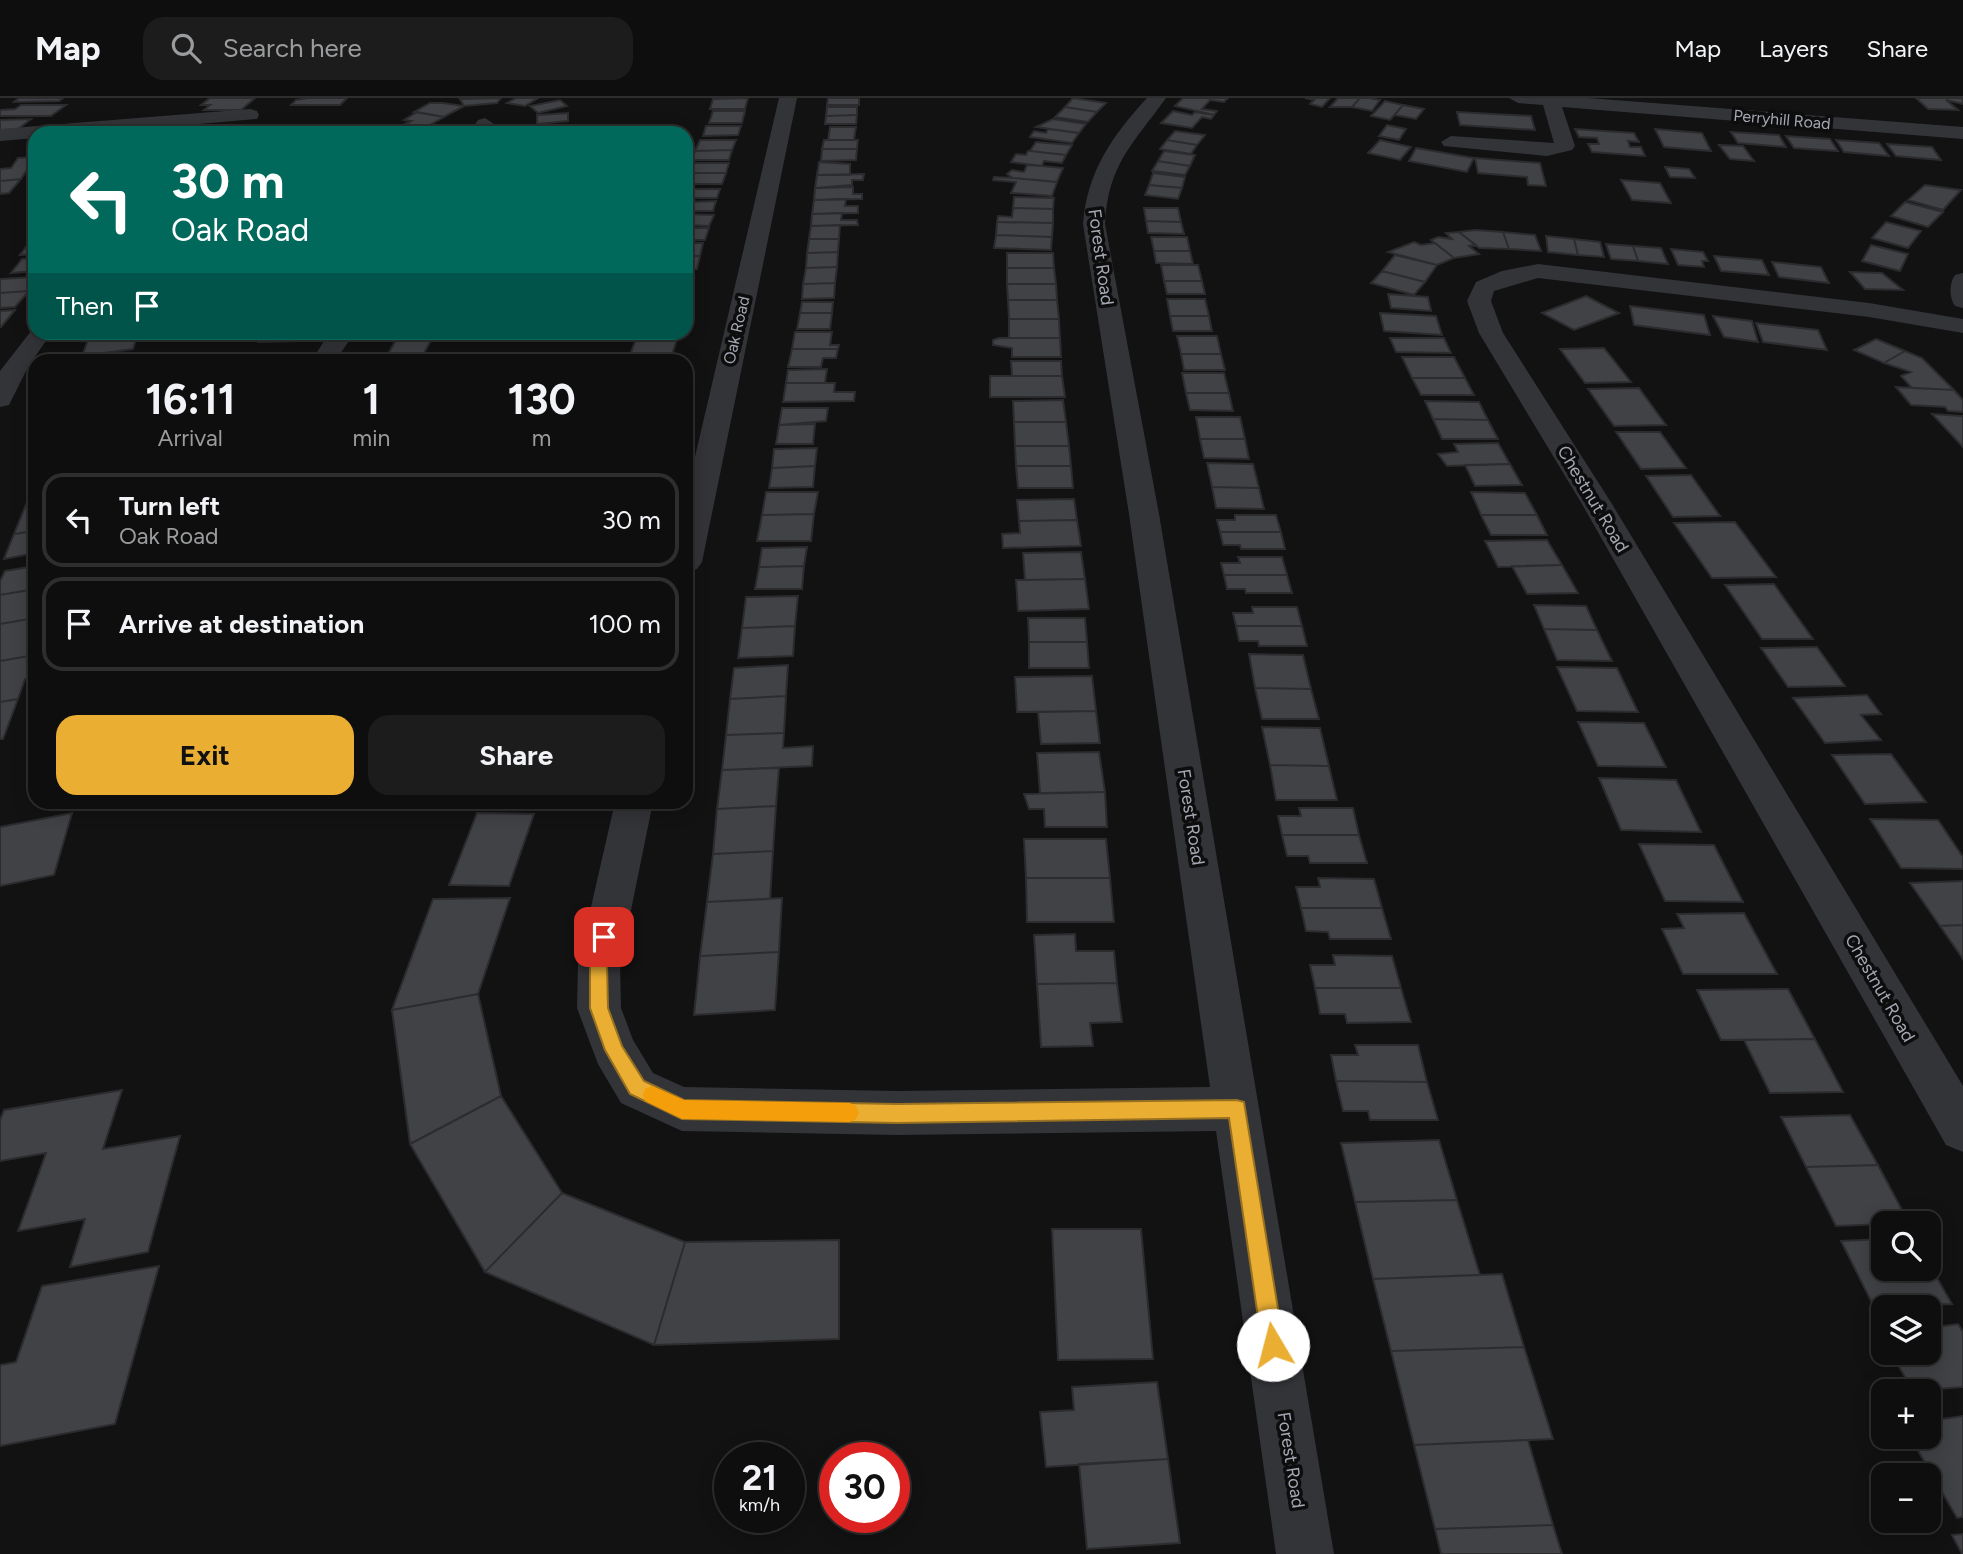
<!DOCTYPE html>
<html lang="en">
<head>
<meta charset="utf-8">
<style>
	:root { --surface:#0e0e0e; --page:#1c1c1c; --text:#f1f3f6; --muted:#9b9c9e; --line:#2e2e2e; --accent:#eaae33 }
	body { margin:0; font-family:Figtree,sans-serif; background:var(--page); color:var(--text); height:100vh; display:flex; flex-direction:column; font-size:26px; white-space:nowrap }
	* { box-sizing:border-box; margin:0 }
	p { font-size:23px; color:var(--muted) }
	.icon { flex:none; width:38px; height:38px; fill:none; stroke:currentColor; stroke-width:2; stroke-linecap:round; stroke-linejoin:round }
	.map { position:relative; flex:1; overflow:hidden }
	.side { position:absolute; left:28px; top:256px; width:665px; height:455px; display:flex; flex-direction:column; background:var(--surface); border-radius:21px; box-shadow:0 4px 18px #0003,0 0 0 2px var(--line) }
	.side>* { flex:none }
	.guide { position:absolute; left:28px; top:28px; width:665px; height:214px; border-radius:21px; box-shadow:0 4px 18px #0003,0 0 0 2px var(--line); background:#00695c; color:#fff; overflow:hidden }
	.buttons { position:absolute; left:1871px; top:1113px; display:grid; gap:14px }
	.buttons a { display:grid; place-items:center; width:70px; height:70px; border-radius:14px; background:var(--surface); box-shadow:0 4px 18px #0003,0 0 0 2px var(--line); font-size:35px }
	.speed { position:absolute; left:714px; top:1344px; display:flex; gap:14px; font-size:35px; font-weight:700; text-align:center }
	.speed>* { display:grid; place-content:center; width:91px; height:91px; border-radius:50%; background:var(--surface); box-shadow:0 4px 18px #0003,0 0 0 2px var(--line); line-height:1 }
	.speed small { font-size:18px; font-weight:400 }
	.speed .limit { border:10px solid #d22; background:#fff; color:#111 }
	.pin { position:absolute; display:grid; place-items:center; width:60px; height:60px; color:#fff; margin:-30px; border-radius:14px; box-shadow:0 4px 10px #0006 }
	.me { position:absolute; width:77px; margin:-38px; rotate:352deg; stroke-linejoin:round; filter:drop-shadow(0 0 5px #0008) }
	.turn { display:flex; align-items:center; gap:24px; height:147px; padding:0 28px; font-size:32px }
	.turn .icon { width:91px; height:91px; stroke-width:2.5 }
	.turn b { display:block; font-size:49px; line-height:60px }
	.then { display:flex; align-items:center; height:66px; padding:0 28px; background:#0003; gap:14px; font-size:26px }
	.eta { display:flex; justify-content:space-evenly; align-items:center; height:119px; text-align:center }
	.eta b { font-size:42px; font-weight:700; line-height:49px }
	.action { display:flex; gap:14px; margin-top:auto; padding:14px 28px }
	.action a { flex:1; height:80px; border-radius:21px; background:var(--accent); color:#111; font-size:28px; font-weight:700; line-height:80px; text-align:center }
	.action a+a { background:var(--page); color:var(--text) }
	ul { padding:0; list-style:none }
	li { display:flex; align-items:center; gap:21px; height:94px; margin:0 14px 10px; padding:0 14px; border:4px solid var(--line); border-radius:21px }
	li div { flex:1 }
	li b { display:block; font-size:26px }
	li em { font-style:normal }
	header { display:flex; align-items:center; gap:42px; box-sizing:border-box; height:98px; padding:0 35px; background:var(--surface); border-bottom:2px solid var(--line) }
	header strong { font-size:33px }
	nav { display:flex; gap:38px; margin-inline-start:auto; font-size:24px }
	.search { width:490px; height:63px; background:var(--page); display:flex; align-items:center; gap:18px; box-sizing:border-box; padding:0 24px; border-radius:21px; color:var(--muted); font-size:26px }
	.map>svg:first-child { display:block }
	.building { fill:#414246; stroke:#2c2c2f; stroke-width:2 }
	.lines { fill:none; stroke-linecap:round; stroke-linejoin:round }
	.minor { fill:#333438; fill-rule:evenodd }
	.route { fill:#eaae33; stroke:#987121; stroke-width:2 }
	.slow { fill:#f59e0b }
	.labels { text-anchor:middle; stroke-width:7; stroke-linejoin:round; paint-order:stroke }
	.far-street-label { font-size:16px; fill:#a4a8b3; stroke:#0d0d0e }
	.street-label { font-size:18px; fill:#a4a8b3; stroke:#0d0d0e }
</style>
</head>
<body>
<header>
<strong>Map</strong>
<div class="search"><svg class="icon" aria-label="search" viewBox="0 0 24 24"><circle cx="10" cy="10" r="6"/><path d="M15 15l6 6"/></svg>Search here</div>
<nav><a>Map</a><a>Layers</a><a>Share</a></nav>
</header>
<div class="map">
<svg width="1963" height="1456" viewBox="0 0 1963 1456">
	<rect width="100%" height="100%" fill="#121213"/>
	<path class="building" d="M19 0H63L59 3 14 4Z
		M210 0H255L241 12H204L210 7H201Z
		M308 0H347L340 7H291L296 2Z
		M501 0 497 5 464 8 460 1Z
		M516 0H538L525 8 507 5Z
		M748 0 745 11H710L713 1Z
		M828 0H859V7H827Z
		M1073 0 1106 5 1097 14 1065 9Z
		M1183 0H1228L1224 4 1210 2 1202 11 1217 13 1214 17 1175 8Z
		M1305 0H1330L1322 9 1310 6 1314 2Z
		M1338 0H1360L1352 9H1330Z
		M1360 0H1369L1380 2 1372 13 1352 9Z
		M1916 0H1963V6L1946 2 1958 12 1928 11Z
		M560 2 567 8 538 15 530 8Z
		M1385 3 1403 7 1390 22 1371 18Z
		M430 5H443L464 8 444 19 414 14Z
		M21 7H66L51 18H0V12L15 11Z
		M1403 7 1424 11 1416 21 1395 17Z
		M827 9H857V17L826 18Z
		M1065 9 1097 14 1088 24 1055 19Z
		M713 13H745L742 25H709Z
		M1173 13 1192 17 1195 14 1214 17 1211 21 1202 19 1192 30 1161 25Z
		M417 14 444 19 426 29 405 26 411 23 404 22Z
		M1457 14 1531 18 1535 32 1460 27Z
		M568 15V23L537 26V17Z
		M857 17 856 26H825L826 18Z
		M31 21 17 32 0 33V22Z
		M1053 21 1086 26 1079 35 1036 29Z
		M568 27 565 35H536L539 28Z
		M1387 27 1406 31 1399 42 1379 38Z
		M706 28H741L738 37 703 38Z
		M830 29H856L854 42H828Z
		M316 30 314 35H286L287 32Z
		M405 30H431L427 35H401Z
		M1048 31 1079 35 1072 45 1030 39 1034 33 1046 35Z
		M1575 31 1634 35 1639 44 1628 43 1630 49H1641L1645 58 1592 54 1588 46H1599L1597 40 1579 39Z
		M1655 31 1702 35 1711 53 1664 49Z
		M1175 33 1205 37 1197 47 1167 42Z
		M1731 34 1779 37 1786 49 1738 45Z
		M1786 38 1830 41 1838 53 1794 50Z
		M700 42H736L732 52 695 53Z
		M824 42H858L857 51H822Z
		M1167 42 1197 47 1191 56 1160 51Z
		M1380 42 1411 49 1400 62 1368 55Z
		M1836 42 1879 45 1889 58 1844 54Z
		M1036 44 1072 47 1066 57 1030 53Z
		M1887 46 1932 49 1941 62 1896 58Z
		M1719 47 1743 48 1754 63 1730 61Z
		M1416 50 1474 60 1467 74 1409 63Z
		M822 51H857L856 62 821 63Z
		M732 52 729 62H692L695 53Z
		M1028 53H1030L1066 57 1062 65 1044 63 1042 68 1011 64 1016 56 1026 57Z
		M1164 53 1195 57 1190 68 1158 63Z
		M35 59 21 81 0 83V71L11 70 18 60Z
		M1475 60 1540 65 1546 88 1528 87 1527 79 1478 75Z
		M1158 63 1190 68 1185 77 1152 73Z
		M819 64 850 66V77H817Z
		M691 65H729L726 75H686V69H690Z
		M1027 67 1042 68 1063 70 1057 84 1013 80 1007 76 1012 72 1024 74Z
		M1665 69 1689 71 1695 80 1670 79Z
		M687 75H726L722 86H686Z
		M1153 75 1185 79 1182 90 1149 87Z
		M864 76 863 82H852V87L815 90 817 77Z
		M994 79 1013 80 1057 84 1052 98 1011 95 1016 84 993 82Z
		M21 81 9 95 0 96V83Z
		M1621 82 1660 85 1671 105 1632 102Z
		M1149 87 1182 90 1178 101 1145 97Z
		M1925 87 1961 92 1943 112 1908 102Z
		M853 89V96H862V101L814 102 815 90Z
		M689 91H720L717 100H686Z
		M1014 99 1054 100 1053 111 1013 110Z
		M846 101 845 108H858V115L812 116 814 102Z
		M716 103 713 113H686L687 104Z
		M1905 104 1943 114 1928 129 1891 118Z
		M1013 110 1053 111V125L997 124 998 118 1012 119Z
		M1144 110H1178L1181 124 1146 123Z
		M842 115 841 122H857L858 127 811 128 812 116Z
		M686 116 714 117 709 128 686 127Z
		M1146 123 1181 124 1184 136 1148 135Z
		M997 124 1053 125 1052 139 996 137Z
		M1886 124 1921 133 1908 150 1872 140Z
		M840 127 839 141H809L811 128Z
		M686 130H709L705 142H686Z
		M1475 132 1503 134 1509 151 1479 150 1459 134Z
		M1459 134 1476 147 1469 148 1479 156 1454 160 1431 142 1438 139 1452 141 1446 135Z
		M1503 134 1535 137 1541 153 1509 151Z
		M996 137 1052 139 1051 152 994 150Z
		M1546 138 1574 141 1578 157 1548 154Z
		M1151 139H1187L1190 153H1154Z
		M809 141H839L838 154 807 155Z
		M1574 141 1600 144 1604 159 1578 157Z
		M35 144V156L20 157 29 145Z
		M1414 144 1421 147 1435 145 1454 160 1437 167 1388 154Z
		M686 145H703L700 158H686Z
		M1606 146 1633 148 1638 163 1611 161Z
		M1871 147 1908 156 1900 173 1862 163Z
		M1633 148 1661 150 1668 166 1638 163Z
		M1671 151 1703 154 1708 163H1702L1704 169 1678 167Z
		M1154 153H1190L1193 166 1156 165Z
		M838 154 837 169 806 170 807 155Z
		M1007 155H1053L1054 170H1007Z
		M1395 157 1437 167 1425 184 1382 173Z
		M686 158H700L697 171H686Z
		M1714 158 1762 162 1769 177 1721 173Z
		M35 160V173L11 175 22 161Z
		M1772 164 1821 169 1829 185 1779 179Z
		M1161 167H1198L1202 183H1164Z
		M837 169 835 185 803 186 806 170Z
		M1007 170H1054L1056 186H1007Z
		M1382 173 1425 184 1414 197 1371 185Z
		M1850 174 1882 175 1903 192 1865 191Z
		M35 179V185L29 193 0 195V181Z
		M1164 183H1202L1205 196H1167Z
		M835 185 834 200 802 201 803 186Z
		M1007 186H1056L1057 202H1008Z
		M29 193 15 209 0 210V195Z
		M1388 196 1428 199 1431 213 1391 210Z
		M1586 198 1619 215 1574 232 1542 215Z
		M1167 201H1205L1209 218H1170Z
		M1008 202H1057L1059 221H1009Z
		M802 204H833L832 215H800Z
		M1630 208 1704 217 1710 237 1634 227Z
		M15 212 1 229H0V213Z
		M800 215H832L830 231H797Z
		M1380 215 1436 218 1442 237 1384 233Z
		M1170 218H1209L1212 233H1173Z
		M1713 218 1752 223 1758 244 1724 239Z
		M1009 221H1059L1060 240H1009Z
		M1756 225 1818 232 1827 252 1763 244Z
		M267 234H306L300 243 259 244Z
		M635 234H677V237L634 238Z
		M795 234H832L830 247H839L838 251H792Z
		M138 235 133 251 82 258 88 242Z
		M1177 238H1217L1221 256H1181Z
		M433 239 424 255 388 256 397 240Z
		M999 240H1060L1061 259H1012V250L993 247V242Z
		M1390 240H1444L1451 255 1396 254Z
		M636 241H677L672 257H630Z
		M1876 241 1905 253 1884 265 1854 252Z
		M1604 250 1631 284 1585 285 1560 251Z
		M792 251H838L836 260H823L821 269H788Z
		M1905 253 1922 260 1954 292 1912 290 1901 278 1911 274 1884 265Z
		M125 255 123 260 141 261 79 262Z
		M293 255 288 262H248L253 256Z
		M424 255 420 262H384L388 256Z
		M1181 256H1221L1225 272H1184Z
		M630 257H672L670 262H628Z
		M1402 259H1454L1465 280H1412Z
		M1011 263H1061L1062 278H1012Z
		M827 271 825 285H786L788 272Z
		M1182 275H1224L1229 295H1186Z
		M990 278H1062L1065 299H990Z
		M1412 280H1465L1474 297H1421Z
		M786 285H835L834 294H855L854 303 783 304Z
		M1896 289 1954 292 1963 302V314L1948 313 1945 309 1911 307Z
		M1639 290 1666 327 1614 328 1588 291Z
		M1186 295H1229L1233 313 1190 312Z
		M1063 302 1066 324H1014L1013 303Z
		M1425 303 1479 304 1488 322 1433 321Z
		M782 310H828L826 323 779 327Z
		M1932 316 1963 318V349Z
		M1196 319H1240L1245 341H1200Z
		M1433 321 1488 322 1498 341H1442Z
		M1014 324H1066L1069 348H1015Z
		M815 326 813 346H776L779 327Z
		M1616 334H1660L1686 370 1641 371Z
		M1200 341H1245L1249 361 1204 360Z
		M1498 345 1510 366 1447 368 1438 356 1458 354 1454 346Z
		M1015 348H1069L1071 368H1016Z
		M817 350 815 368 772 370 774 351Z
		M1207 365 1253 366 1259 390 1212 389Z
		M1510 366 1522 387 1475 388 1465 367Z
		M815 368 813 389 769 390 772 370Z
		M1016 368H1071L1073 390H1018Z
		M1691 377 1720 418 1673 419 1646 378Z
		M35 385V407L25 409Z
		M1212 389 1259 390 1264 411 1216 410Z
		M766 394H818L814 416 762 417Z
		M1471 394 1525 395 1537 417H1481Z
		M1074 401 1077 422 1019 423 1017 402Z
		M35 407V433L14 436 25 409Z
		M814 416 811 443H757L762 417Z
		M1235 417H1276L1281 434H1220L1217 422H1235Z
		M1481 417H1537L1547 437H1491Z
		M1077 422 1081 448 1003 450 1002 436 1020 435 1019 423Z
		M1735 424 1776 479 1712 480 1674 425Z
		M35 433V455L4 461 14 436Z
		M1220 434H1281L1285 451H1241L1240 447H1223Z
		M1547 442 1562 467 1498 469 1485 443Z
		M807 449 804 468 759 469 762 450Z
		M1081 454 1085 481 1025 482 1023 455Z
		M1238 459H1282L1287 477H1224L1221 465H1240Z
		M1562 467 1578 495 1527 496 1512 468Z
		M35 468V491L0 497V483L5 473Z
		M804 468 802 491H755L759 469Z
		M1224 477H1287L1292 495H1246L1245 491H1227Z
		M1085 481 1089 511 1018 513 1016 482Z
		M1774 486 1791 510 1813 541H1762L1725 487Z
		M35 491V520L0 526V497Z
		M798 498 795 528 742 530 746 499Z
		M1534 507 1586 508 1597 532 1544 531Z
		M1252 509H1297L1302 528H1236L1233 515H1253Z
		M35 520V557L0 563V526Z
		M1028 520H1085L1087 544H1029Z
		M795 528 793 558 738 560 742 530Z
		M1236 528H1302L1307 548H1259L1258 543H1239Z
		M1544 531 1597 532 1612 563 1557 562Z
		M1029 544H1087L1089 570H1029Z
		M1817 549 1845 588 1788 589 1761 550Z
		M1249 556 1303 557 1311 591 1255 590Z
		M35 557V579L25 581 18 601 0 604V563Z
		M788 567 786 598 730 601 734 570Z
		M1557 569 1617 570 1638 614 1577 613Z
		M1092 578 1096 613 1017 614 1015 579Z
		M1255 590 1311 591 1319 621H1262Z
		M1867 597 1881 616 1861 617 1881 642 1825 645 1793 600Z
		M786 598 784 635 726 637 730 601Z
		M18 601 3 641H0V604Z
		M1096 613 1100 645 1041 646 1038 614Z
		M1578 624 1644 625 1666 669 1598 668Z
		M1262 629 1320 630 1329 668 1270 667Z
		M784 635 783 650 813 648 812 668 722 672 726 637Z
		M1099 654 1105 694 1040 695 1037 655Z
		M1891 656 1926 704 1865 706 1832 657Z
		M1270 667 1329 668 1337 702H1276Z
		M779 670 776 708 717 711 722 672Z
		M1599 680 1676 682 1701 734 1621 732Z
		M1105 694 1107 729H1045L1044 711H1029L1024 696Z
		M776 708 773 753 713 756 717 711Z
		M1299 710H1353L1359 737H1282L1278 718H1301Z
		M72 715 54 777 0 788V729Z
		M477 715 534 716 509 788 449 787Z
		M1870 721 1938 722 1963 759V771L1901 770Z
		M1282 737H1359L1367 765H1310L1308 758H1287Z
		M1024 741H1106L1110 780H1026Z
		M1639 746 1714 747 1743 804 1665 803Z
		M773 753 770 801 707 804 713 756Z
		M1026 780H1110L1114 824H1027Z
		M1318 780 1374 781 1382 810H1301L1296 789H1320Z
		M1963 783V827L1940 828 1910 785Z
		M510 800 478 896 392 912 433 801Z
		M782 800 779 854 700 858 707 804Z
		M1301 810H1382L1391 841H1330L1328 834 1306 833Z
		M1744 815 1777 876H1683L1662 831 1684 830 1677 816Z
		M1963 827V861L1940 828Z
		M1075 836 1076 853H1114L1117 885 1037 886 1034 837Z
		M779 854 775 912 694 917 700 858Z
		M1333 857 1392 858 1401 890H1315L1310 867H1335Z
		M1117 885 1122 924 1090 925 1093 948 1041 949 1037 886Z
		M1315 890H1401L1411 924 1347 925 1345 916H1320Z
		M1788 891 1815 941 1721 942 1697 892Z
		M478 896 501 998 410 1046 392 912Z
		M1815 941 1843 994 1770 995 1744 942Z
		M1355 947H1418L1427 984 1336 983 1331 957H1358Z
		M1336 983 1427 984 1438 1022H1370L1368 1013H1343Z
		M122 992 103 1051 180 1038 148 1154 70 1169 85 1121 18 1133 46 1055 0 1063V1022L4 1012Z
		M501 998 562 1095 485 1174 410 1046Z
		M1850 1017 1878 1067 1806 1069 1781 1019Z
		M1439 1042 1457 1102 1355 1104 1341 1045Z
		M1878 1067 1909 1125 1836 1128 1806 1069Z
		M562 1095 685 1144 654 1247 485 1174Z
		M1457 1102 1480 1177 1373 1181 1355 1104Z
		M1052 1131H1141L1153 1261 1058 1262Z
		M1883 1141V1171H1928V1164L1952 1206 1874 1209 1841 1143Z
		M839 1142V1241L654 1247 685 1144Z
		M159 1168 115 1326 0 1348V1267L16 1264 42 1188Z
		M1502 1176 1524 1249 1391 1253 1373 1181Z
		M1958 1226 1963 1234V1289L1913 1293 1891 1255H1928V1230Z
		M1524 1249 1553 1341 1414 1347 1391 1253Z
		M1157 1284 1168 1361 1046 1369 1040 1314 1074 1312 1072 1289Z
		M1963 1318V1419L1957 1420 1910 1339H1928V1323Z
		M1528 1342 1553 1427 1435 1431 1414 1347Z
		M1168 1361 1180 1445 1087 1451 1079 1366Z
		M1553 1427 1562 1456H1441L1435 1431Z
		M1963 1436V1456H1962L1952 1437Z"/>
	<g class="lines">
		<path class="minor" d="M779 0H797L702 464 697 471 686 474V397Z
			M1147 0H1166C1133 46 1108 66 1105 126L1159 416 1334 1456H1276L1216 1033 897 1037 682 1033 621 1005 598 966 577 910 578 866 615 704H653L620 866 621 910 633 942 653 975 684 989 897 993 1210 989 1129 416 1083 126C1087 74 1112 38 1147 0Z
			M1509 0H1588L1963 29V41L1562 9 1575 48 1572 52 1547 58 1444 48 1441 44 1451 38 1554 45 1543 7 1518 5Z
			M250 11 257 13 259 17 257 21 96 35H35V40L0 43V31Z
			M485 20 494 26 489 35H469L478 22Z
			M1538 166 1869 205 1963 221V235L1869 219 1538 180 1494 193 1491 203 1503 235 1612 406 1963 988V1054L1946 1047 1582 406 1479 235 1467 203 1476 184 1502 173Z
			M1963 175V210L1955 208C1949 200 1949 185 1955 177Z
			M35 228V234H52L28 269 9 307 0 309V273Z
			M330 234H355L336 262H312Z"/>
	</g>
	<path class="route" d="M604 831 613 839 607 866 608 910 622 948 644 983 684 1002 897 1006 1237 1002 1244 1004 1284 1247 1281 1254 1273 1257 1265 1254 1262 1247 1229 1020 897 1025 682 1021 630 996 605 952 590 910V866L596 839Z"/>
	<path class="slow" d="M652 988 684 1002 850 1005 856 1008 859 1015 856 1021 850 1024 682 1021 645 1003 643 997 645 991Z"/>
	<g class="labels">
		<g class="far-street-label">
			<text transform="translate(1782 21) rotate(5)" y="6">Perryhill Road</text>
			<text transform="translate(736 232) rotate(-77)" y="6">Oak Road</text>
		</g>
		<g class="street-label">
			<text transform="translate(1101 159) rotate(82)" y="6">Forest Road</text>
			<text transform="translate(1593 401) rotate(59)" y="6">Chestnut Road</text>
			<text transform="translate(1191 719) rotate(81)" y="6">Forest Road</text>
			<text transform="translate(1880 890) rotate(60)" y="6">Chestnut Road</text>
			<text transform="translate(1291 1362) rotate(81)" y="6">Forest Road</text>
		</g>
	</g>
</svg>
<div class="buttons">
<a><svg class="icon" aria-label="search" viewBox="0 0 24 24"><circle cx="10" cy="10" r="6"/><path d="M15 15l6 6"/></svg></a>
<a><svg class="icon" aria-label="layers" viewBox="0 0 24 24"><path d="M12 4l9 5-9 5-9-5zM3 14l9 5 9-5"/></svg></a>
<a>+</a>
<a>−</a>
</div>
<div class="speed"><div>21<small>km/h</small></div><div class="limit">30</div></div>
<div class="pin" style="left:604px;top:839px;background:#d93025"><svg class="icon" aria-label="arrive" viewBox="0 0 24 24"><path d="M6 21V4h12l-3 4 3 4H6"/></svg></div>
<svg class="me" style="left:1273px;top:1247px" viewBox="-20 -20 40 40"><circle r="19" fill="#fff"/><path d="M0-13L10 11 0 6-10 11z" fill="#eaae33"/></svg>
<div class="guide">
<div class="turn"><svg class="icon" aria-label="left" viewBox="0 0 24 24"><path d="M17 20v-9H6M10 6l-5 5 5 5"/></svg><div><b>30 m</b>Oak Road</div></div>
<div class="then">Then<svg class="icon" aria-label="arrive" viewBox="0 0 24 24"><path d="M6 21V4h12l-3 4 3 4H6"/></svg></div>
</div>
<section class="side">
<div class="eta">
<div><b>16:11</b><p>Arrival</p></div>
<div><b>1</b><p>min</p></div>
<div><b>130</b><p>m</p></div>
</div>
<ul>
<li><svg class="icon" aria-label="left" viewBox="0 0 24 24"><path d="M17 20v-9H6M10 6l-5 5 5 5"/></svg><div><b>Turn left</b><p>Oak Road</p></div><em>30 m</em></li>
<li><svg class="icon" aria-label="arrive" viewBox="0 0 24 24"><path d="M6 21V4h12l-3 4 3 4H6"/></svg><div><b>Arrive at destination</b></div><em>100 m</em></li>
</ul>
<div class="action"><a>Exit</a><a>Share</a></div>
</section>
</div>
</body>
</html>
